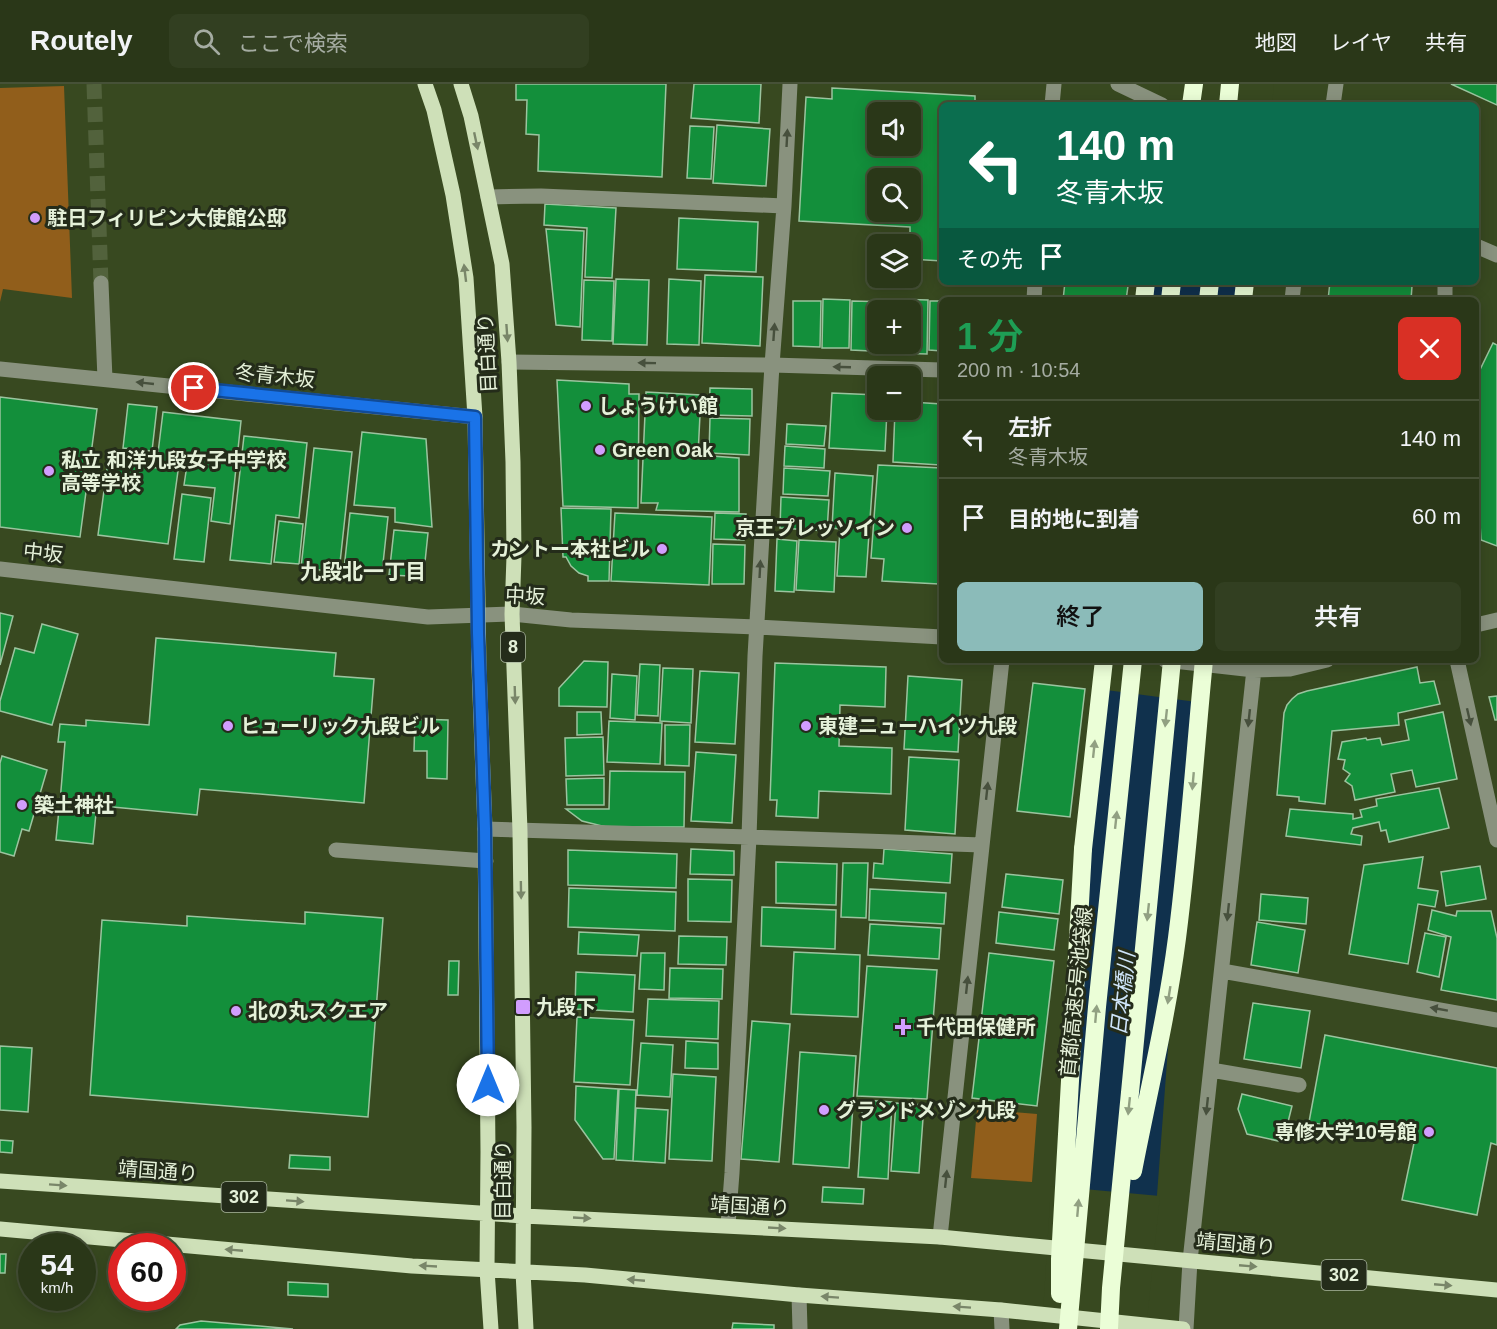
<!DOCTYPE html>
<html lang="ja">
<head>
<meta charset="utf-8">
<style>
	:root { --surface:#2a3718; --page:#323f21; --text:#f1f3f6; --muted:#a5aca2; --line:#465137; --accent:#8bbbb9 }
	body { margin:0; font-family:Arial,"Noto Sans JP",sans-serif; background:var(--page); color:var(--text); height:100vh; display:flex; flex-direction:column; font-size:22px; white-space:nowrap }
	* { box-sizing:border-box; margin:0 }
	p { font-size:20px; color:var(--muted) }
	.icon { flex:none; width:33px; height:33px; fill:none; stroke:currentColor; stroke-width:2; stroke-linecap:round; stroke-linejoin:round }
	.map { position:relative; flex:1; overflow:hidden }
	.drawer { position:absolute; left:939px; top:213px; width:540px; height:366px; display:flex; flex-direction:column; background:var(--surface); border-radius:9px; box-shadow:0 3px 15px #0003,0 0 0 2px var(--line) }
	.drawer>* { flex:none }
	.banner { position:absolute; left:939px; top:18px; width:540px; height:183px; border-radius:9px; box-shadow:0 3px 15px #0003,0 0 0 2px var(--line); background:#0b6e4f; color:#fff; overflow:hidden }
	.controls { position:absolute; left:867px; top:18px; display:grid; gap:12px }
	.controls a { display:grid; place-items:center; width:54px; height:54px; border-radius:9px; background:var(--surface); box-shadow:0 3px 15px #0003,0 0 0 2px var(--line); font-size:30px }
	.speed { position:absolute; left:18px; top:1149px; display:flex; gap:12px; font-size:30px; font-weight:700; text-align:center }
	.speed>* { display:grid; place-content:center; width:78px; height:78px; border-radius:50%; background:var(--surface); box-shadow:0 3px 15px #0003,0 0 0 2px var(--line); line-height:1 }
	.speed small { font-size:15px; font-weight:400 }
	.speed .limit { border:9px solid #d22; background:#fff; color:#111 }
	.pin { position:absolute; display:grid; place-items:center; width:51px; height:51px; color:#fff; margin:-26px; border:3px solid #fff; border-radius:50%; box-shadow:0 2px 6px #0007 }
	.me { position:absolute; width:66px; margin:-33px; rotate:0deg; stroke-linejoin:round; filter:drop-shadow(0 0 4px #0008) }
	.turn { display:flex; align-items:center; gap:21px; height:126px; padding:0 18px; font-size:27px }
	.turn .icon { width:78px; height:78px; stroke-width:2.5 }
	.turn b { display:block; font-size:42px; line-height:51px }
	.then { display:flex; align-items:center; height:57px; padding:0 18px; background:#0003; gap:12px; font-size:22px }
	.round { display:grid; place-items:center; flex:none; width:63px; height:63px; border-radius:9px; background:var(--page) }
	.summary { display:flex; align-items:center; justify-content:space-between; height:102px; padding:0 18px }
	h1 { font-size:36px; font-weight:600; line-height:45px; color:#1e9e55 }
	.button { display:flex; gap:12px; margin-top:auto; padding:12px 18px }
	.button a { flex:1; height:69px; border-radius:9px; background:var(--accent); color:#111; font-size:24px; font-weight:600; line-height:69px; text-align:center }
	.button a+a { background:var(--page); color:var(--text) }
	ul { padding:0; list-style:none }
	li { display:flex; align-items:center; gap:18px; height:78px; padding:0 18px; border-top:2px solid var(--line) }
	li div { flex:1 }
	li b { display:block; font-size:22px }
	li em { font-style:normal }
	header { display:flex; align-items:center; gap:36px; box-sizing:border-box; height:84px; padding:0 30px; background:var(--surface); border-bottom:2px solid var(--line) }
	header strong { font-size:28px }
	nav { display:flex; gap:33px; margin-inline-start:auto; font-size:21px }
	.search { width:420px; height:54px; background:var(--page); display:flex; align-items:center; gap:15px; box-sizing:border-box; padding:0 21px; border-radius:9px; color:var(--muted); font-size:22px }
	.map>svg:first-child { display:block }
	.green { fill:#915e1b }
	.water { fill:#10314d }
	.pier { fill:#384920 }
	.building { fill:#138f3b; stroke:#9bc49f; stroke-width:1.5; fill-rule:evenodd }
	.lines { fill:none; stroke-linecap:round; stroke-linejoin:round }
	.minor-tunnel { stroke:#52623c; stroke-width:15; stroke-dasharray:15 8; stroke-linecap:butt }
	.minor { stroke:#89927e; stroke-width:15 }
	.major { stroke:#cee0b8; stroke-width:15 }
	.highway { stroke:#ebfed7; stroke-width:18 }
	.highway-bridge { stroke:#ebfed7; stroke-width:18 }
	.oneway { fill:#47503d }
	.oneway2 { fill:#798669 }
	.oneway3 { fill:#91a082 }
	.route-casing { stroke:#114b97; stroke-width:15 }
	.route { stroke:#1a73e8; stroke-width:10 }
	.poi-dot { fill:#d19dfe; stroke:#242c1a; stroke-width:2 }
	.labels { text-anchor:middle; stroke-width:6; stroke-linejoin:round; paint-order:stroke }
	.shield { fill:#242c1a; stroke:#abb6a0; stroke-width:1.5 }
	.shield-label { font-size:18px; font-weight:bold; fill:#e5f1d9 }
	.poi-label { font-size:20px; font-weight:bold; fill:#e5f1d9; stroke:#242c1a; text-anchor:start }
	.street-label { font-size:20px; fill:#e5f1d9; stroke:#242c1a }
	.neighbourhood-label { font-size:21px; font-weight:bold; fill:#e5f1d9; stroke:#242c1a }
	.water-label { font-size:21px; font-style:italic; fill:#cfe5fa; stroke:#242c1a }
</style>
</head>
<body>
<header>
<strong>Routely</strong>
<div class="search"><svg class="icon" aria-label="search" viewBox="0 0 24 24"><circle cx="10" cy="10" r="6"/><path d="M15 15l6 6"/></svg>ここで検索</div>
<nav><a>地図</a><a>レイヤ</a><a>共有</a></nav>
</header>
<div class="map">
<svg width="1497" height="1245" viewBox="0 0 1497 1245">
	<rect width="100%" height="100%" fill="#384920"/>
	<path class="green" d="M64 2 72 214 3 205 0 218V4Z
		M977 1025 1037 1030 1032 1098 971 1094Z"/>
	<path class="water" d="M1141 198H1249L1247 216H1139Z
		M1098 576H1206L1175 871 1157 1111 1143 1245H1045L1073 860Z"/>
	<path class="pier" d="M1160 0H1274L1272 21H1158Z
		M1095 576H1209L1204 619 1091 604Z
		M1051 1102 1160 1112 1146 1245H1042Z"/>
	<path class="building" d="M516 0H666L662 93 538 87 539 51 526 50 527 16H516Z
		M694 0H761L759 39 691 34Z
		M1451 0H1497V21Z
		M832 4 975 12V21H942V177L910 175V143L799 137 806 13 832 15ZM878 28H910V62H878ZM878 94H910V128H878Z
		M717 41 770 45 766 102 713 99Z
		M690 42 714 43 711 95 687 94Z
		M545 120 616 124 612 194 585 193 587 144 544 141Z
		M679 134 758 138 756 188 677 185Z
		M546 145 584 147 580 243 556 241Z
		M705 191 763 193 760 262 702 259Z
		M616 195 649 196 647 261 613 260Z
		M669 195 701 197 699 261 667 260Z
		M584 196 614 197 612 257 582 256Z
		M1065 198H1089L1128 202 1126 216H1063Z
		M1330 198H1403L1412 202 1411 216H1328Z
		M823 215 850 216 849 264H822Z
		M894 215 928 216 927 270 893 269V260H910V226H894Z
		M793 217H821L820 263 793 262Z
		M852 217 892 218V226H878V260H891V268L851 266Z
		M930 217H942V267L929 266Z
		M1493 259 1497 261V462L1481 456 1476 374V294Z
		M557 296 629 300V310H639L638 424 563 422Z
		M710 304 752 305V332L709 331Z
		M646 308 701 311 698 371 739 374V428L656 426 658 419H641Z
		M832 309 878 311V326H887L885 367 829 364Z
		M0 313 97 325 80 453 0 443Z
		M910 318 942 320 940 381 893 378 895 326H910Z
		M128 320 157 323 152 367 123 364Z
		M163 328 241 337 230 440 211 437 215 404 184 401 187 381 157 377Z
		M710 334 750 335 749 371 709 369Z
		M787 340 826 342 824 362 786 360Z
		M362 348 426 355 432 443 395 438V424L354 421Z
		M244 352 307 359 299 434 276 431 271 480 230 476Z
		M785 362 825 365 824 384 784 382Z
		M314 364 352 368 339 488 301 484Z
		M108 377 178 387 168 460 98 451Z
		M878 381 942 384 939 500 882 497 884 475 871 474Z
		M784 384 830 387 828 412 783 410Z
		M835 389 873 392 866 493 837 492 840 445 832 444Z
		M182 410 211 414 204 478 174 475Z
		M781 413 829 416 827 447 780 444Z
		M561 424 611 425 609 497H588V492L579 489 571 482 566 473H563Z
		M350 429 388 433 382 489 344 485Z
		M615 429 712 433 709 501 611 497Z
		M715 429 746 430 744 456 714 455Z
		M279 437 303 440 299 480 274 478Z
		M394 446 428 449 425 478 410 492 389 491Z
		M777 455 797 457 794 508 775 507Z
		M799 456 836 458 834 508 796 506Z
		M713 460 745 461 744 500H712Z
		M0 529 13 532 0 581Z
		M42 540 78 550 52 641 0 627V617L15 564 34 569Z
		M156 554 336 569 334 592 374 595 364 719 200 705 197 731 60 718 65 658H58L60 640 86 642V636L149 641Z
		M584 577 608 578 607 623 559 622V604Z
		M775 579 886 583 885 623 840 621 839 662 892 664 891 710 819 707 818 734 776 732 777 716H770Z
		M640 580 660 581 658 632 637 631Z
		M1417 583 1420 599 1434 597 1440 620 1398 629 1399 641 1332 647 1325 720 1299 717V713L1277 711 1284 629 1287 621 1292 615 1298 610 1307 607Z
		M663 584 693 585 691 639 660 637Z
		M700 587 739 589 735 660 695 658Z
		M612 590 637 592 635 636 610 634Z
		M908 592 962 596 958 668 904 665Z
		M1033 599 1085 605 1070 733 1017 727Z
		M1497 612V636H1495L1489 613Z
		M577 628H601L602 650 577 651Z
		M1443 628 1457 695 1416 703 1412 686 1391 690 1395 708 1355 716 1352 702 1345 697 1350 690 1343 685 1345 676 1338 675 1342 658 1366 654 1367 656 1380 654 1382 661 1409 656 1405 636Z
		M415 635 448 636 447 695 427 694V667H414Z
		M609 637 662 639 660 680 607 678Z
		M665 641H690L689 682 665 681Z
		M603 653 604 691 566 692 565 654Z
		M696 668 736 671 732 739 691 737Z
		M2 672 47 686 29 747 22 745 14 772 0 768V679Z
		M909 673 959 676 955 750 905 746Z
		M610 687 685 688 684 743H606L582 737 566 725H609Z
		M604 694V721H567L566 695Z
		M1439 704 1449 744 1389 758 1386 746 1381 747 1379 738 1353 744 1351 750 1362 752 1361 761 1286 752 1290 725 1353 730V735L1362 733 1360 726 1377 722 1376 715Z
		M59 725 96 729 93 760 56 756Z
		M691 765 734 767V791L690 790Z
		M884 765 952 770 950 799 873 794 874 779 883 780Z
		M568 766 677 770 676 804 568 801Z
		M1423 773 1418 804 1438 807 1435 823 1418 820 1408 880 1349 870 1364 781Z
		M776 778 837 780 836 821 776 819Z
		M843 779H868L866 834 841 833Z
		M1480 782 1486 815 1446 822 1441 788Z
		M1006 790 1063 796 1059 830 1002 823Z
		M688 795 732 796 731 838 688 837Z
		M569 804 676 808 675 847 568 843Z
		M870 805 946 809 944 840 869 836Z
		M1261 810 1308 814 1306 840 1259 836Z
		M762 823 836 826 835 865 761 862Z
		M1432 826 1456 832 1457 827H1491L1497 854V916L1441 906 1451 853 1428 846Z
		M305 828 383 834 368 1033 90 1011 102 836 187 842V832L305 840Z
		M999 828 1058 835 1054 866 996 859Z
		M1257 838 1305 846 1298 889 1251 881Z
		M870 840 941 844 939 875 868 871Z
		M579 848 639 851 637 872 578 870Z
		M1425 849 1446 853 1439 893 1417 888Z
		M679 852 727 853 726 881 678 880Z
		M794 868 860 871 858 933 791 930Z
		M641 869H665L664 906 639 905Z
		M989 869 1054 877 1037 1022 972 1014Z
		M449 877H459L458 911H448Z
		M867 882 937 886 927 1015 857 1012Z
		M670 884 723 885 722 915 669 914Z
		M576 888 635 891 633 928 575 925Z
		M648 915 719 917 718 955 646 952Z
		M1253 919 1310 927 1301 984 1244 975Z
		M577 933 634 936 630 1001 574 998Z
		M752 937 790 940 779 1078 741 1075Z
		M1325 951 1497 984V1061L1491 1059 1477 1131 1402 1116 1414 1059 1309 1038Z
		M686 957 718 959V985L685 984Z
		M641 959 673 961 670 1013 637 1011Z
		M0 962 32 964 28 1028 0 1026Z
		M800 968 856 972 849 1084 793 1080Z
		M673 990 716 993 712 1077 669 1075Z
		M576 1002 618 1005 614 1075H603L575 1036Z
		M619 1005 636 1006 633 1077 616 1076Z
		M1242 1010 1292 1022 1283 1058 1247 1050 1238 1025Z
		M863 1016 892 1018 888 1095 858 1093Z
		M896 1019 924 1021 919 1089 891 1087Z
		M636 1024 668 1026 665 1079 633 1077Z
		M0 1056 13 1057 12 1069 0 1068Z
		M290 1071 330 1073V1086L289 1084Z
		M823 1103 864 1105 863 1120 822 1118Z
		M0 1170H6L5 1189H0Z
		M288 1198 328 1200V1213L288 1211Z
		M201 1237 293 1245H176L180 1241Z
		M733 1239 774 1241V1245H732Z"/>
	<g class="lines">
		<path class="minor-tunnel" d="M94 0 101 199"/>
		<path class="minor" d="M1118 0 1162 21
			M1052 21 1054 0
			M1333 21 1336 0
			M488 113 541 112 784 122
			M1476 162 1497 171
			M101 199 105 295
			M1034 216 1035 198
			M1292 216 1294 198
			M1445 216V202L1447 198
			M509 278 772 281 942 286
			M0 285 475 333
			M0 485 428 533 512 530 571 536 757 543 942 553
			M1476 541 1497 536
			M1165 576 1254 586 1290 585 1327 576
			M1457 576 1497 756
			M485 745 749 753 982 761
			M336 766 486 777
			M1222 887 1497 936
			M1211 986 1299 1001
			M728 1141 732 1089 749 753 755 572 772 281 784 122 790 0
			M940 1153 1002 576
			M799 1211 800 1245
			M1001 1226 1002 1245
			M1186 1245 1190 1177 1255 576"/>
		<path class="major" d="M425 0 434 26 453 111 466 194 475 333 479 583 485 745 488 1068 487 1186 491 1245
			M461 0 471 32 502 180 509 278 513 378 514 472 512 530 520 747 524 1043 523 1188 526 1245
			M0 1097 524 1132 940 1153 1497 1206
			M0 1145 412 1182 585 1191 799 1211 1001 1226 1183 1245"/>
		<path class="highway" d="M1191 21 1194 0
			M1228 21 1230 0
			M1144 216 1146 198
			M1170 216 1172 198
			M1208 216 1210 198
			M1243 216 1245 198
			M1083 765 1104 576"/>
		<path class="highway-bridge" d="M1133 1087C1148 1009 1167 932 1177 854 1189 761 1195 668 1204 576
			M1060 1210V1175L1083 765
			M1068 1245 1097 923 1133 576
			M1109 1245 1111 1204 1172 576"/>
	</g>
	<defs><path id="oneway-solid" d="M-6-.8H1V-3.2L6.5 0L1 3.2V.8H-6Z" transform="scale(1.5)"/></defs>
	<g class="oneway">
		<use href="#oneway-solid" transform="translate(787 54) rotate(-87)"/>
		<use href="#oneway-solid" transform="translate(774 248) rotate(-86)"/>
		<use href="#oneway-solid" transform="translate(647 279) rotate(-179)"/>
		<use href="#oneway-solid" transform="translate(842 283) rotate(-178)"/>
		<use href="#oneway-solid" transform="translate(145 299) rotate(-174)"/>
		<use href="#oneway-solid" transform="translate(760 485) rotate(-87)"/>
		<use href="#oneway-solid" transform="translate(1469 633) rotate(77)"/>
		<use href="#oneway-solid" transform="translate(1249 634) rotate(96)"/>
		<use href="#oneway-solid" transform="translate(987 707) rotate(-84)"/>
		<use href="#oneway-solid" transform="translate(1228 828) rotate(96)"/>
		<use href="#oneway-solid" transform="translate(967 901) rotate(-84)"/>
		<use href="#oneway-solid" transform="translate(1439 925) rotate(-170)"/>
		<use href="#oneway-solid" transform="translate(1207 1022) rotate(96)"/>
		<use href="#oneway-solid" transform="translate(946 1095) rotate(-84)"/>
	</g>
	<g class="oneway2">
		<use href="#oneway-solid" transform="translate(476 57) rotate(78)"/>
		<use href="#oneway-solid" transform="translate(465 189) rotate(-97)"/>
		<use href="#oneway-solid" transform="translate(507 249) rotate(86)"/>
		<use href="#oneway-solid" transform="translate(515 611) rotate(88)"/>
		<use href="#oneway-solid" transform="translate(521 806) rotate(89)"/>
		<use href="#oneway-solid" transform="translate(58 1101) rotate(4)"/>
		<use href="#oneway-solid" transform="translate(295 1117) rotate(4)"/>
		<use href="#oneway-solid" transform="translate(582 1134) rotate(3)"/>
		<use href="#oneway-solid" transform="translate(777 1144) rotate(3)"/>
		<use href="#oneway-solid" transform="translate(234 1166) rotate(-175)"/>
		<use href="#oneway-solid" transform="translate(428 1182) rotate(-177)"/>
		<use href="#oneway-solid" transform="translate(1248 1182) rotate(5)"/>
		<use href="#oneway-solid" transform="translate(636 1196) rotate(-175)"/>
		<use href="#oneway-solid" transform="translate(1443 1201) rotate(5)"/>
		<use href="#oneway-solid" transform="translate(830 1213) rotate(-176)"/>
		<use href="#oneway-solid" transform="translate(962 1223) rotate(-176)"/>
	</g>
	<g class="oneway3">
		<use href="#oneway-solid" transform="translate(1166 634) rotate(96)"/>
		<use href="#oneway-solid" transform="translate(1094 665) rotate(-84)"/>
		<use href="#oneway-solid" transform="translate(1193 697) rotate(95)"/>
		<use href="#oneway-solid" transform="translate(1116 736) rotate(-84)"/>
		<use href="#oneway-solid" transform="translate(1148 828) rotate(96)"/>
		<use href="#oneway-solid" transform="translate(1169 911) rotate(99)"/>
		<use href="#oneway-solid" transform="translate(1096 930) rotate(-85)"/>
		<use href="#oneway-solid" transform="translate(1129 1022) rotate(96)"/>
		<use href="#oneway-solid" transform="translate(1078 1124) rotate(-85)"/>
	</g>
	<g class="lines">
		<g class="route-casing">
			<path id="route" d="M194 304 475 333 478 549 485 745 488 1001"/>
		</g>
		<use href="#route" class="route"/>
	</g>
	<g class="poi-dot">
		<circle cx="35" cy="134" r="6"/>
		<circle cx="586" cy="322" r="6"/>
		<circle cx="600" cy="366" r="6"/>
		<circle cx="49" cy="387" r="6"/>
		<circle cx="907" cy="444" r="6"/>
		<circle cx="662" cy="465" r="6"/>
		<circle cx="228" cy="642" r="6"/>
		<circle cx="806" cy="642" r="6"/>
		<circle cx="22" cy="721" r="6"/>
		<rect x="515" y="915" width="16" height="16" rx="3"/>
		<circle cx="236" cy="927" r="6"/>
		<path d="M900 934h6v6h6v6h-6v6h-6v-6h-6v-6h6z"/>
		<circle cx="824" cy="1026" r="6"/>
		<circle cx="1429" cy="1048" r="6"/>
	</g>
	<g class="labels">
		<g class="shield">
			<rect x="501" y="548" width="24" height="30" rx="4.5"/>
			<rect x="221.5" y="1098" width="45" height="30" rx="4.5"/>
			<rect x="1321.5" y="1176" width="45" height="30" rx="4.5"/>
		</g>
		<g class="shield-label">
			<text x="513" y="569">8</text>
			<text x="244" y="1119">302</text>
			<text x="1344" y="1197">302</text>
		</g>
		<g class="poi-label">
			<text x="47" y="141">駐日フィリピン大使館公邸</text>
			<text x="598" y="329">しょうけい館</text>
			<text x="612" y="373">Green Oak</text>
			<text x="61" y="383">私立 和洋九段女子中学校<tspan x="61" dy="23">高等学校</tspan></text>
			<text x="895" y="451" text-anchor="end">京王プレッソイン</text>
			<text x="650" y="472" text-anchor="end">カントー本社ビル</text>
			<text x="240" y="649">ヒューリック九段ビル</text>
			<text x="818" y="649">東建ニューハイツ九段</text>
			<text x="34" y="728">築土神社</text>
			<text x="536" y="930">九段下</text>
			<text x="248" y="934">北の丸スクエア</text>
			<text x="916" y="950">千代田保健所</text>
			<text x="836" y="1033">グランドメゾン九段</text>
			<text x="1417" y="1055" text-anchor="end">専修大学10号館</text>
		</g>
		<g class="street-label">
			<text transform="translate(487 269) rotate(-93)" y="7">目白通り</text>
			<text transform="translate(275 292) rotate(6)" y="7">冬青木坂</text>
			<text transform="translate(43 469) rotate(6)" y="7">中坂</text>
			<text transform="translate(525 512) rotate(3)" y="7">中坂</text>
			<text transform="translate(1076 908) rotate(-84)" y="7">首都高速5号池袋線</text>
			<text transform="translate(158 1087) rotate(4)" y="7">靖国通り</text>
			<text transform="translate(503 1096) rotate(-90)" y="7">目白通り</text>
			<text transform="translate(750 1122) rotate(3)" y="7">靖国通り</text>
			<text transform="translate(1236 1160) rotate(5)" y="7">靖国通り</text>
		</g>
		<g class="neighbourhood-label">
			<text x="363" y="495">九段北一丁目</text>
		</g>
		<g class="water-label">
			<text transform="translate(1123 910) rotate(-84)" y="7">日本橋川</text>
		</g>
	</g>
</svg>
<div class="controls">
<a><svg class="icon" aria-label="sound" viewBox="0 0 24 24"><path d="M4 9h4l5-4v14l-5-4H4zM17 9q2 3 0 6"/></svg></a>
<a><svg class="icon" aria-label="search" viewBox="0 0 24 24"><circle cx="10" cy="10" r="6"/><path d="M15 15l6 6"/></svg></a>
<a><svg class="icon" aria-label="layers" viewBox="0 0 24 24"><path d="M12 4l9 5-9 5-9-5zM3 14l9 5 9-5"/></svg></a>
<a>+</a>
<a>−</a>
</div>
<div class="speed"><div>54<small>km/h</small></div><div class="limit">60</div></div>
<div class="pin" style="left:194px;top:304px;background:#d93025"><svg class="icon" aria-label="arrive" viewBox="0 0 24 24"><path d="M6 21V4h12l-3 4 3 4H6"/></svg></div>
<svg class="me" style="left:488px;top:1001px" viewBox="-20 -20 40 40"><circle r="19" fill="#fff"/><path d="M0-13L10 11 0 6-10 11z" fill="#1a73e8"/></svg>
<div class="banner">
<div class="turn"><svg class="icon" aria-label="left" viewBox="0 0 24 24"><path d="M17 20v-9H6M10 6l-5 5 5 5"/></svg><div><b>140 m</b>冬青木坂</div></div>
<div class="then">その先<svg class="icon" aria-label="arrive" viewBox="0 0 24 24"><path d="M6 21V4h12l-3 4 3 4H6"/></svg></div>
</div>
<section class="drawer">
<div class="summary"><div><h1>1 分</h1><p>200 m · 10:54</p></div><a class="round" style="background:#d93025;color:#fff"><svg class="icon" aria-label="close" viewBox="0 0 24 24"><path d="M6 6l12 12M18 6L6 18"/></svg></a></div>
<ul>
<li><svg class="icon" aria-label="left" viewBox="0 0 24 24"><path d="M17 20v-9H6M10 6l-5 5 5 5"/></svg><div><b>左折</b><p>冬青木坂</p></div><em>140 m</em></li>
<li><svg class="icon" aria-label="arrive" viewBox="0 0 24 24"><path d="M6 21V4h12l-3 4 3 4H6"/></svg><div><b>目的地に到着</b></div><em>60 m</em></li>
</ul>
<div class="button"><a>終了</a><a>共有</a></div>
</section>
</div>
</body>
</html>
